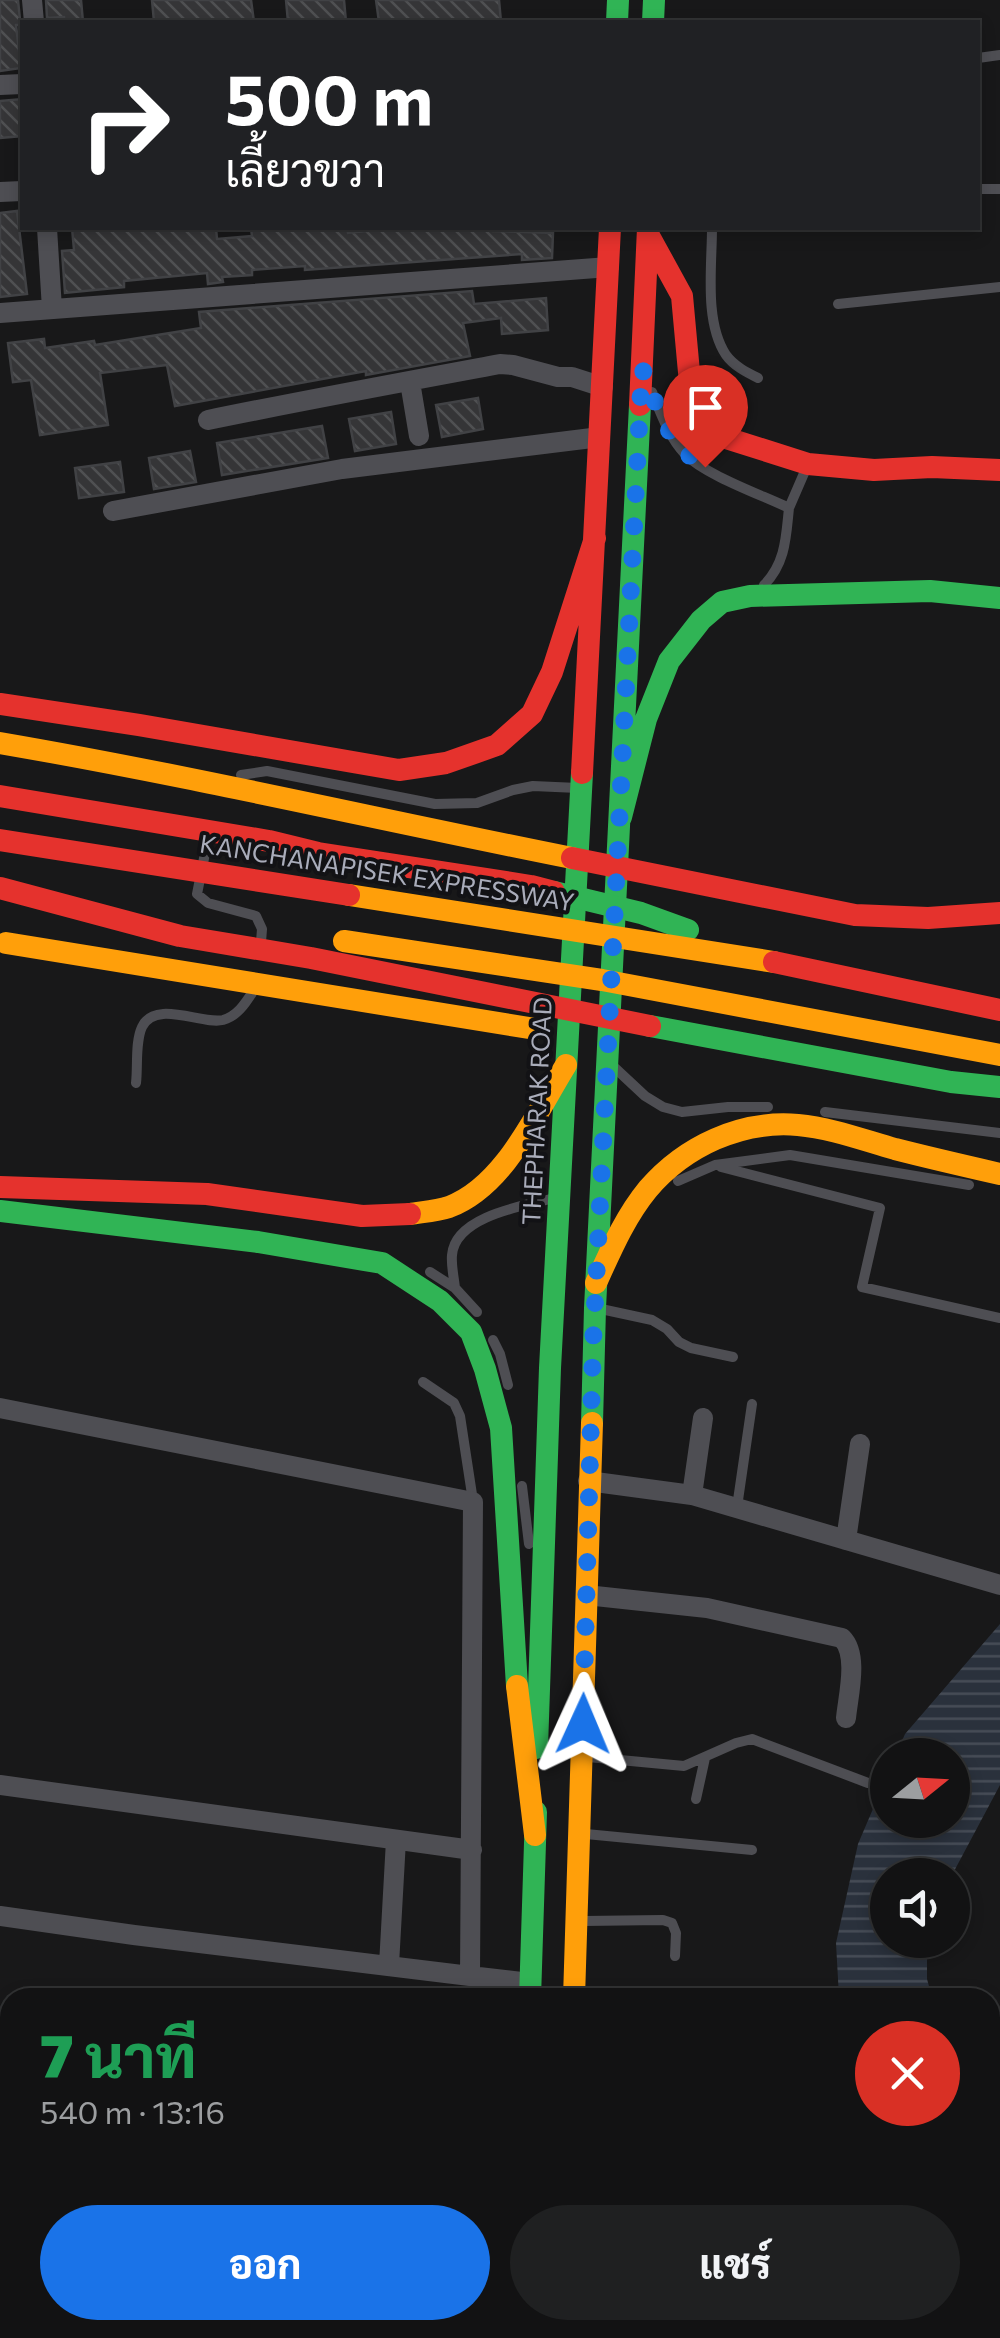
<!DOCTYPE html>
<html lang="th">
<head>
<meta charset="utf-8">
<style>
	:root { --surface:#121213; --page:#1f2021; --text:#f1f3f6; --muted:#9c9ea0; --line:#313233; --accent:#1a73e8 }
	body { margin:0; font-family:Commissioner,Sarabun,sans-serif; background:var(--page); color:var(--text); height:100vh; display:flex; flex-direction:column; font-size:38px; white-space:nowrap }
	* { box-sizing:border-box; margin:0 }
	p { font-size:32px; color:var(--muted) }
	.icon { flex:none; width:55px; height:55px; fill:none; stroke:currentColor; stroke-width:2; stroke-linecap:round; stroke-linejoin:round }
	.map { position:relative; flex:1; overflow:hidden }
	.side { position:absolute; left:0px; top:1988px; width:1000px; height:352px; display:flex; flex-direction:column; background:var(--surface); border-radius:30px 30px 0 0; box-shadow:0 5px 15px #0003,0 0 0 2px var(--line) }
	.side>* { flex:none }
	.top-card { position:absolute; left:20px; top:20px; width:960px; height:210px; border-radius:0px; box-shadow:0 5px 15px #0003,0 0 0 2px var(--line); background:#202124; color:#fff; overflow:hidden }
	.needle { width:65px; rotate:72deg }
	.buttons { position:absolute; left:870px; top:1738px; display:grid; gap:20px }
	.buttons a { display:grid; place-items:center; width:100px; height:100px; border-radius:50%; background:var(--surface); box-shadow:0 5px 15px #0003,0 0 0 2px var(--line); font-size:50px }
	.pin { position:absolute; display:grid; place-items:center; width:85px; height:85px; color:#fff; margin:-102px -42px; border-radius:50% 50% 50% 0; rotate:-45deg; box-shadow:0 0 10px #0007 }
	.pin .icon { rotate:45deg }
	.me { position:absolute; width:110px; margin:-55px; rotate:1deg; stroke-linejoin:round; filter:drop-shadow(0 0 8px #0008) }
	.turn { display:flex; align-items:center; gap:35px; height:210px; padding:0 40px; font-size:45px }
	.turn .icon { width:130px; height:130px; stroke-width:2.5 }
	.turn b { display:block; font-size:70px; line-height:85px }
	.round { display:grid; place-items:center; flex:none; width:105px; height:105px; border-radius:52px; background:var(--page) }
	.headline { display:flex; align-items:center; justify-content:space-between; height:170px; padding:0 40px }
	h1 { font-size:60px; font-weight:800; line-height:75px; color:#1e9e55 }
	.action { display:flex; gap:20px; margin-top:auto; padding:20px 40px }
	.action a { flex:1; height:115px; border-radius:60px; background:var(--accent); color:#fff; font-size:40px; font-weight:800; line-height:115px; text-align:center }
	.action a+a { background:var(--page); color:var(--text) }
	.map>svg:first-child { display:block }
	.water { fill:url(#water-rules) }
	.building { fill:url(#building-back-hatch); stroke:#414245; stroke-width:2.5 }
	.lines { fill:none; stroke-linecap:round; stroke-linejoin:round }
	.lane { stroke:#4e4e53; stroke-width:10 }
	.street { stroke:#4e4e53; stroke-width:20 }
	.fast { stroke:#30b455; stroke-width:22 }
	.slow { stroke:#ff9f0a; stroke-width:22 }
	.jam { stroke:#e5322d; stroke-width:22 }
	.fast-bridge { stroke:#30b455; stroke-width:22 }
	.slow-bridge { stroke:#ff9f0a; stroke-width:22 }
	.jam-bridge { stroke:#e5322d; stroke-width:22 }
	.route { stroke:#1a73e8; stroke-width:18; stroke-dasharray:0 32.4 }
	.labels { text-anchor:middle; stroke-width:8; stroke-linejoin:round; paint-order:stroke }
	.street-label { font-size:25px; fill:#a9acba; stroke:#121215 }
</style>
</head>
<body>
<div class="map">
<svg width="1000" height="2338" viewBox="0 0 1000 2338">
	<defs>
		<pattern id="water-rules" width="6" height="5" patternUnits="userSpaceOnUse" patternTransform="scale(2.5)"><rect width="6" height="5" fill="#2a313c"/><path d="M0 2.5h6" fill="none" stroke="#464c56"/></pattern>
		<pattern id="building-back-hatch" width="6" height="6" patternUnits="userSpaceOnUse" patternTransform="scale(2.5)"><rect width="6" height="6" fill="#353537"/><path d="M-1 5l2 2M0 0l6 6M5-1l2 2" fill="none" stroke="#4f5052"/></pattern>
	</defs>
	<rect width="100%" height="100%" fill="#181819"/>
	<path class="water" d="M1000 1624V1785L952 1875H888V1940H927V1979L932 1997H839L836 1943 858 1844 887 1776 888 1820H952V1755H896L905 1734Z
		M990 2173 1000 2194V2338H971L966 2330H990Z"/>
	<path class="building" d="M0 0H18L20 20 19 25H16L21 68 0 71Z
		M46 0H81L83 22H64V17L47 18Z
		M152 0H251L254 22H154Z
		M286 0H344L346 22H288Z
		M376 0H499L501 22H379Z
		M22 99V136L0 138V101Z
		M17 211 27 294 0 297V213Z
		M72 228H216L217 239 252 236 251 228H347L348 233 396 228H493V231L553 233 552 258 522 260V254L305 270V266L252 270V275L222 277 223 282 208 284 207 273 124 281V287L65 293 62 251 74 250Z
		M472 291 474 304 546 298 548 330 502 334 501 318 463 323 470 356 366 375V371L175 406 167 365 100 373 108 425 40 435 31 380 13 382 8 343 44 339 45 348 94 341 95 345 201 328 199 312Z
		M478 398 483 429 442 437 436 405Z
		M391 412 396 444 355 451 349 419Z
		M322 426 328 458 222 475 217 443Z
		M190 451 196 482 154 489 149 458Z
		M120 462 124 492 79 498 75 468Z"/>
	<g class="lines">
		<path class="lane" d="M978 58 1000 55
			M978 189H1000
			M712 228C712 266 704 322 726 355 734 366 746 372 758 378
			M838 304 1000 287
			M652 392C661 414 669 437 685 454 705 475 762 495 789 508L805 471
			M764 585C786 563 786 536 789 508
			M241 775 267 771 435 804 477 803 513 790 533 786 578 788
			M208 838 197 894 208 903 256 916 262 929 261 942
			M615 1068 645 1096 663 1107 682 1112 728 1107H768
			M136 1083C138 1066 135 1042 142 1027 155 999 202 1025 223 1020 237 1016 245 1004 252 993
			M825 1112 1000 1133
			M721 1167 880 1208 862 1287 1000 1318
			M678 1181 715 1165 790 1155 969 1185
			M430 1272 455 1288 477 1312
			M455 1288C454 1278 451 1265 452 1255 455 1217 521 1206 551 1199
			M601 1309 652 1320 667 1329 679 1342 691 1348 733 1357
			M493 1340 500 1354 508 1385
			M423 1382 454 1403 460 1416 473 1501
			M522 1486 529 1544
			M737 1507 752 1404
			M588 1757 684 1766 736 1743 752 1739 868 1783
			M696 1799 705 1758
			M586 1834 752 1850
			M583 1921 663 1920 672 1923 676 1933 675 1956
			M267 2330V2338
			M962 2330 965 2338
			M709 2335 710 2338"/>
		<path class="street" d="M32 0 34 22
			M0 85 22 84
			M0 192 22 191
			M47 228 52 309
			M0 313 609 267
			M410 382 419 436
			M208 420C305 400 403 382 500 364L513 365 558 377H572L603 387
			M113 511 342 469 600 437
			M0 1408 473 1502 470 1976 530 1983
			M588 1481 692 1495 1000 1585
			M692 1495 703 1418
			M846 1540 860 1444
			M586 1595 707 1608 842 1638C859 1655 848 1696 846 1718
			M0 1785 472 1850
			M0 1916 134 1935 470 1976
			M389 1965 396 1840"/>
		<path class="fast" d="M617 22 618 0
			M653 22 654 0
			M621 817 646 719 669 661 701 620 722 602 750 596 930 591 1000 598
			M0 1211 258 1242 382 1263 440 1301 471 1332 485 1369 501 1428 517 1686
			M592 1423 595 1308 640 405
			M537 1748 550 1368 582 773
			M530 1998 536 1812"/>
		<path class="slow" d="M410 1214C422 1212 437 1211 449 1207 505 1186 536 1113 566 1065
			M596 1283C611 1250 625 1217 648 1189 685 1146 741 1120 798 1125 831 1128 863 1140 895 1149 930 1158 965 1166 1000 1174
			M517 1686 535 1835
			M574 1998 592 1423
			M567 2330V2338"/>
		<path class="jam" d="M648 234 682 296 691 394 726 438 808 464 874 470 932 467 1000 470
			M640 405 648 228
			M0 704 139 725 399 770 446 763 497 745 532 714 552 672 595 538
			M582 773 610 228
			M0 1187 207 1194 362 1216 410 1214
			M521 2330V2338"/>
		<path class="fast-bridge" d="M554 892 641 913 688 930
			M650 1026 951 1082 1000 1087"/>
		<path class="slow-bridge" d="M0 743C192 776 381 820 572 858
			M349 895 774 962
			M344 941 602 980 1000 1055
			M6 943 535 1029"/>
		<path class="jam-bridge" d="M0 796 269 841 318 853 531 886 554 892
			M0 840 349 895
			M572 858 855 915 928 918 1000 913
			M0 888 180 936 311 958 650 1026
			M774 962 1000 1010"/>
	</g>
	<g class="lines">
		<path class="route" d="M583 1724 593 1343 642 368C658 408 667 444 705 467"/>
	</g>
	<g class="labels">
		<g class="street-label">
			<text transform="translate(387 873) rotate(9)" y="9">KANCHANAPISEK EXPRESSWAY</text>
			<text transform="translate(537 1111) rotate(-87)" y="9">THEPHARAK ROAD</text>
		</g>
	</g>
</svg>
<div class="buttons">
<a><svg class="needle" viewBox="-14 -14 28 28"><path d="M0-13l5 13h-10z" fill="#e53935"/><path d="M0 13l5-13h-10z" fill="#9c9ea0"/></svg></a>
<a><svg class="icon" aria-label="sound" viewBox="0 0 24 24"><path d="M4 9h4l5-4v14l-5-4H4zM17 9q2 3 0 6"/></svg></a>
</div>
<div class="pin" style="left:705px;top:467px;background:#d93025"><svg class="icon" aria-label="arrive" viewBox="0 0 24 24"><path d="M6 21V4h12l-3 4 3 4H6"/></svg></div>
<svg class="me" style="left:583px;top:1724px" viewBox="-20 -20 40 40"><path d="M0-17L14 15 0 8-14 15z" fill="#1a73e8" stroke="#fff" stroke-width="4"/></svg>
<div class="top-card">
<div class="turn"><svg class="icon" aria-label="right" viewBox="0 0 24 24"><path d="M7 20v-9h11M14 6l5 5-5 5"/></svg><div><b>500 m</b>เลี้ยวขวา</div></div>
</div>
<section class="side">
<div class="headline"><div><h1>7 นาที</h1><p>540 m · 13:16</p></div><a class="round" style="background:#d93025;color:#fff"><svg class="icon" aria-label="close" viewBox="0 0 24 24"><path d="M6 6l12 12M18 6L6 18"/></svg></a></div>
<div class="action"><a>ออก</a><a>แชร์</a></div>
</section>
</div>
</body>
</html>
